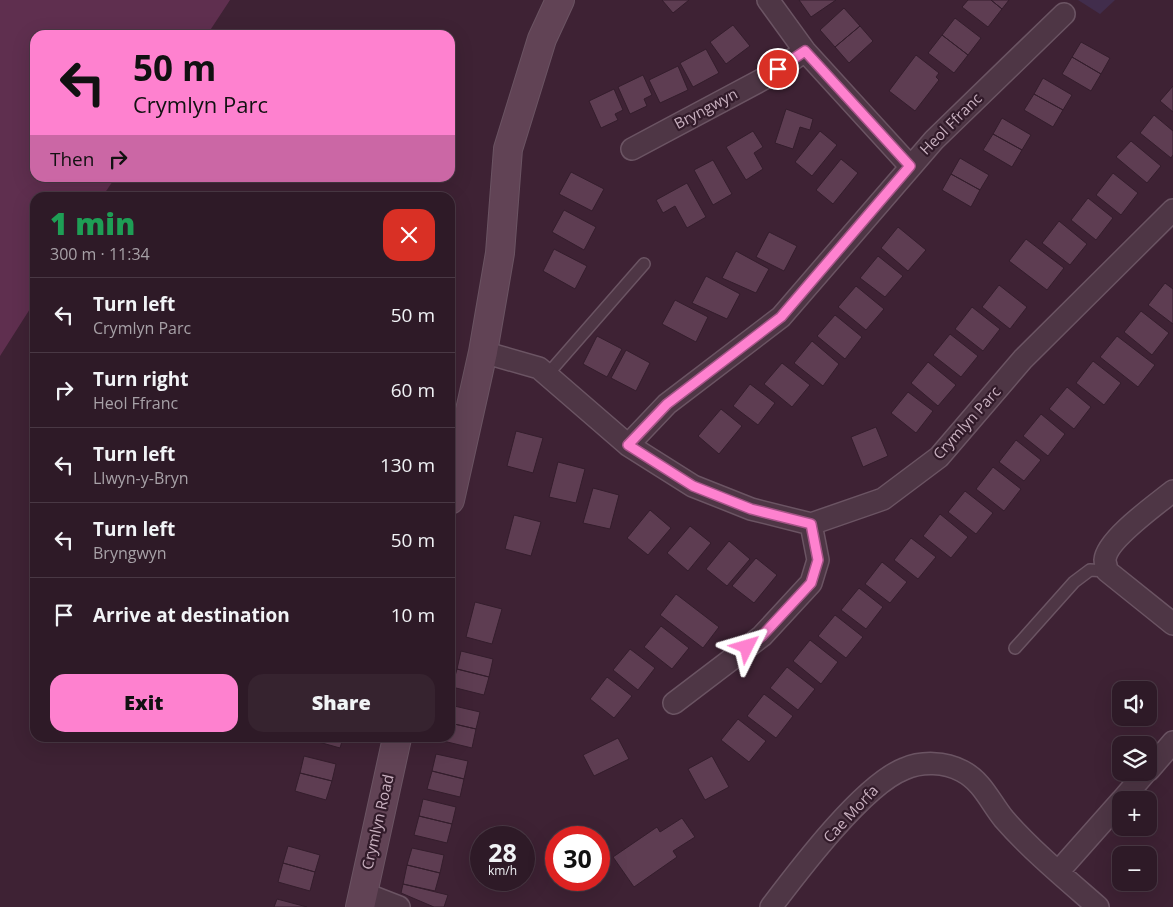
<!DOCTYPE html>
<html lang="en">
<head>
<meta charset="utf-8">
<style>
	:root { --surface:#2e1a27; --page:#36232f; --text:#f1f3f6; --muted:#a7a1a7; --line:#493844; --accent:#fe81cf }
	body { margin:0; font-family:"Open Sans",sans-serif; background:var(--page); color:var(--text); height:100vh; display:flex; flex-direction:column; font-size:19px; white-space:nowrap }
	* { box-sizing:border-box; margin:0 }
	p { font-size:16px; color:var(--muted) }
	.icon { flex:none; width:28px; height:28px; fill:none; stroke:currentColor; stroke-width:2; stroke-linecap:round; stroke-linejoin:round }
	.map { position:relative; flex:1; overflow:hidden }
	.details { position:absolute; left:30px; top:192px; width:425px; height:550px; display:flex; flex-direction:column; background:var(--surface); border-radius:15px; box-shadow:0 5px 20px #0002,0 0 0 1px var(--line) }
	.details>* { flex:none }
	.hud { position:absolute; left:30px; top:30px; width:425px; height:152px; border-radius:15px; box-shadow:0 5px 20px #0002,0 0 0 1px var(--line); background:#fe81cf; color:#111; overflow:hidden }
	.fabs { position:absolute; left:1112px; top:681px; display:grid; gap:10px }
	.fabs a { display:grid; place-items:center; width:45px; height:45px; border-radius:10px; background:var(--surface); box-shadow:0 5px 20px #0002,0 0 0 1px var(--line); font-size:25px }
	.speed { position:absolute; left:470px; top:826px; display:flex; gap:10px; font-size:25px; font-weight:700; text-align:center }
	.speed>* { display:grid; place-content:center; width:65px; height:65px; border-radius:50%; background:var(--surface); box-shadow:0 5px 20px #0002,0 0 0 1px var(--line); line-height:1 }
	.speed small { font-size:12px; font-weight:400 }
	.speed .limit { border:8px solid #d22; background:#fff; color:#111 }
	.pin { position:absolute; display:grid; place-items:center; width:42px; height:42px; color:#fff; margin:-21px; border:2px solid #fff; border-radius:50%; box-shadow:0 1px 5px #0007 }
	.me { position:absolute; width:55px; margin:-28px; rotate:50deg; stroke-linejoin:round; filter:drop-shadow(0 0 4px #0008) }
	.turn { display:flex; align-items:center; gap:18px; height:105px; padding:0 20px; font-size:22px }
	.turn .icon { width:65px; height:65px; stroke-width:2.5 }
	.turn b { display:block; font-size:35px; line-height:42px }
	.then { display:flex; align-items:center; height:48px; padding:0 20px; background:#0003; gap:10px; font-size:19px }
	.round { display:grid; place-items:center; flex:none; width:52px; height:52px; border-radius:15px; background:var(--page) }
	.head { display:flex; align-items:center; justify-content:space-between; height:85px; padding:0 20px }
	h1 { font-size:30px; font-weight:800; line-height:38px; color:#1e9e55 }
	.button { display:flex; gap:10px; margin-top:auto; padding:10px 20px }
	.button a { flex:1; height:58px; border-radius:15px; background:var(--accent); color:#111; font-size:20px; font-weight:800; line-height:58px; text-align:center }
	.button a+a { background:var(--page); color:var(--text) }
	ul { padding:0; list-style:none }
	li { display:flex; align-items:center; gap:15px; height:75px; padding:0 20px; border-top:1px solid var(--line) }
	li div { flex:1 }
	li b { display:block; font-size:19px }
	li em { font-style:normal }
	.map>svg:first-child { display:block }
	.green { fill:#412d4c }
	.water { fill:#5f2f4f }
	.building { fill:#5e3d52; stroke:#341d2c }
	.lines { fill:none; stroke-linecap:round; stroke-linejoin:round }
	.lane-casing { stroke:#6b5463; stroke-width:14 }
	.street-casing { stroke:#6b5463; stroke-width:24 }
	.secondary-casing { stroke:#6b5463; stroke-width:30 }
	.lane { stroke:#4e3645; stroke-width:11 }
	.street { stroke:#4e3645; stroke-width:21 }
	.secondary { stroke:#614355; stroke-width:28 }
	.route-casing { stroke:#a55487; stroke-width:12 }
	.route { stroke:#fe81cf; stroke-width:9 }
	.labels { text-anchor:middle; stroke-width:4.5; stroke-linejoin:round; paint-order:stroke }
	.street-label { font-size:15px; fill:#c9b1c0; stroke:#321b2a }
</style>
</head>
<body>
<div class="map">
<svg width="1173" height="907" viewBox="0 0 1173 907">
	<rect width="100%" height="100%" fill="#3e2234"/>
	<path class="green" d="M1078 0H1115L1100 14Z"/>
	<path class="water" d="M0 0H230L207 35H35V178H115L102 197 35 198V301L0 356Z"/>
	<path class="building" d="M662 0H689L673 13Z
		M799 0H836L811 17Z
		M968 0H991L1002 9 988 27 962 7Z
		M991 0H1009L1002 9Z
		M844 8 860 26 835 47 820 30Z
		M955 18 981 38 968 55 942 35Z
		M733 25 750 46 726 64 710 42Z
		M860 26 873 41 849 63 835 47Z
		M942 35 968 55 954 73 928 53Z
		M1081 42 1110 58 1101 74 1072 57Z
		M706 49 719 73 693 87 680 63Z
		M916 55 939 73 936 77 939 80 915 111 889 91Z
		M1072 57 1101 74 1091 91 1062 74Z
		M678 66 688 90 660 103 649 80Z
		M643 75 652 95 644 99 647 106 630 114 618 87Z
		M1043 78 1072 95 1063 110 1034 94Z
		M1173 86V112L1160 101Z
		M614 89 623 110 615 114 618 120 601 128 589 101Z
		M1034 94 1063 110 1053 127 1024 110Z
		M786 109 813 119 810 130 800 127 793 149 775 143Z
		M1154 115 1173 131V155L1171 158 1140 133Z
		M1002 118 1031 135 1022 150 993 134Z
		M753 131 763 147 754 153 763 169 746 180 726 147Z
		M820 131 837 145 812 176 795 162Z
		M993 134 1022 150 1012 167 983 150Z
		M1131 141 1161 166 1147 183 1116 157Z
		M960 158 989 175 980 190 951 174Z
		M841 159 858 173 833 204 816 190Z
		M713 160 732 194 713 205 694 170Z
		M571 172 604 189 592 211 559 194Z
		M1113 173 1138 193 1121 215 1096 195Z
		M951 174 980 190 971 207 942 190Z
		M687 183 706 217 687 228 675 206 663 213 656 200Z
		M1088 198 1113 218 1096 240 1071 220Z
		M564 210 596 227 584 250 552 232Z
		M1059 221 1087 244 1070 265 1042 243Z
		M898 227 926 250 908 271 881 248Z
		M769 232 797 246 784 271 756 257Z
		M1026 239 1064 268 1047 290 1009 261Z
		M554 249 587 266 575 289 543 271Z
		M736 251 769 269 756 293 722 278Z
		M878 256 903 276 885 297 860 278Z
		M706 276 740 294 727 319 692 303Z
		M1165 283 1173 289V324L1148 305Z
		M999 285 1027 307 1010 329 982 307Z
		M856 286 884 309 866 330 838 307Z
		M675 300 708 317 696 342 662 324Z
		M972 307 1000 329 983 351 955 329Z
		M1141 311 1169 333 1152 355 1124 332Z
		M835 315 862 337 845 359 817 336Z
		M950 334 978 356 961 377 933 355Z
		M597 336 622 349 607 377 583 364Z
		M1117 336 1155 365 1138 387 1100 357Z
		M812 341 839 364 823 386 794 363Z
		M626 350 650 363 636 391 611 378Z
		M1093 361 1121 383 1104 405 1076 383Z
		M928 362 956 385 938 406 911 383Z
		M782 363 810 385 792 407 764 384Z
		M750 384 775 403 758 425 733 406Z
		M1067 387 1091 407 1074 429 1049 409Z
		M908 392 933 411 916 433 891 413Z
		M721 409 742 426 719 454 698 436Z
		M1041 414 1065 434 1048 456 1023 436Z
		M876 427 888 456 863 467 851 437Z
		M516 431 543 438 533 473 507 466Z
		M1016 440 1041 460 1024 481 999 462Z
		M558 462 585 469 576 503 549 497Z
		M993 467 1021 489 1004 511 976 489Z
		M593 488 619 495 610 529 583 523Z
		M965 491 993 513 976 534 948 512Z
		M650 510 671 528 648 555 627 538Z
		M940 514 968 537 951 558 923 536Z
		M514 515 541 522 531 556 505 549Z
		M690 526 711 543 688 571 667 553Z
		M911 538 936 557 918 579 894 560Z
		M729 541 750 559 727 586 706 569Z
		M756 558 777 575 754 603 732 586Z
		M882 562 907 582 890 603 865 584Z
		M859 588 883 607 866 629 841 610Z
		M676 594 719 627 703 648 660 615Z
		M475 602 502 609 492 644 466 637Z
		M835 615 863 637 846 658 818 636Z
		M661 626 689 648 672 669 644 647Z
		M810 640 838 662 821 684 793 661Z
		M630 649 655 668 638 690 613 670Z
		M461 651 493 659 489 677 457 669Z
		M787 667 815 689 798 710 770 688Z
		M457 669 489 677 484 695 452 687Z
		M607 677 632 696 614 718 590 699Z
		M764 694 793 716 776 738 747 716Z
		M450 705 480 712 476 729 450 723Z
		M738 719 766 741 749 762 721 740Z
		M450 723 476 729 472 748 439 740 440 738H450Z
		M309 738H343L340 748 308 739Z
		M618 738 629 759 594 776 583 755Z
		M436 754 468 761 464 779 432 771Z
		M304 756 336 764 332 781 300 773Z
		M712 756 729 787 705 800 688 769Z
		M432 771 464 779 460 797 427 789Z
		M300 773 332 781 326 800 295 791Z
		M423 799 456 807 452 824 419 816Z
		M419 816 452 824 447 843 414 835Z
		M682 818 695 837 673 851 677 857 634 887 613 857 657 827 660 832Z
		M288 846 320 855 315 872 283 863Z
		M412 848 444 855 440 873 407 865Z
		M283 863 315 872 310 891 278 882Z
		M407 865 440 873 435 891 403 884Z
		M403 884 448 895 444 907H434L401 893Z
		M277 899 307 907H274Z"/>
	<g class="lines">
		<g class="lane-casing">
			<path id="lane" d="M547 375 644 264
				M1015 648 1074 582 1090 570 1107 571"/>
		</g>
		<g class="street-casing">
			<path id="street" d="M768 0 805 51 910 166
				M632 149 765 78 805 51
				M483 352 539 368 628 445 693 486 751 509 811 524 883 499 939 457 1023 359 1173 210
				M628 445 667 404 781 317 934 140 1064 14
				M1173 491C1157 504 1106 540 1105 560 1105 563 1107 568 1107 571L1173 624
				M674 703 762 636 811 583 818 560 811 524
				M1149 770 1173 742
				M1122 800 1146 772
				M1058 872 1121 801
				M363 893 399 907
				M771 907C799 870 863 785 904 769 922 761 945 762 962 771 983 782 990 802 1004 819 1032 851 1066 879 1098 907"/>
		</g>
		<g class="secondary-casing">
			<path id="secondary" d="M450 500 483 352 500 253 508 149 542 39 560 0
				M360 907 397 738"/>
		</g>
		<use href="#lane" class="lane"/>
		<use href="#street" class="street"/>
		<use href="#secondary" class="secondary"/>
	</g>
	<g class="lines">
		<g class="route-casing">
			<path id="route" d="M747 647 762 636 811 583 818 560 811 524 751 509 693 486 628 445 667 404 781 317 910 166 805 51 778 69"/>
		</g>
		<use href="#route" class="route"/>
	</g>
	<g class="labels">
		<g class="street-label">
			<text transform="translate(706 109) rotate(-28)" y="5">Bryngwyn</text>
			<text transform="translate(951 124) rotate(-45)" y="5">Heol Ffranc</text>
			<text transform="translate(967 423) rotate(-48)" y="5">Crymlyn Parc</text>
			<text transform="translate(851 814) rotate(-47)" y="5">Cae Morfa</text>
			<text transform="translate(378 822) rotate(-77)" y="5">Crymlyn Road</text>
		</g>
	</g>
</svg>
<div class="fabs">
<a><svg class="icon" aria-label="sound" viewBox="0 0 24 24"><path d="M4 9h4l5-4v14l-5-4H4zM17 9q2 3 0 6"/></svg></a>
<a><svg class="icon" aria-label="layers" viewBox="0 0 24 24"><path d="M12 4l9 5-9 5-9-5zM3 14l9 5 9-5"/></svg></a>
<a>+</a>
<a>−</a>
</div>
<div class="speed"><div>28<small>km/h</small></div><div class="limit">30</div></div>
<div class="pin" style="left:778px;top:69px;background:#d93025"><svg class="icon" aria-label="arrive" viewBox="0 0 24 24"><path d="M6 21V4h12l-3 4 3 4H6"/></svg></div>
<svg class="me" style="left:747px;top:647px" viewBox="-20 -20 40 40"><path d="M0-17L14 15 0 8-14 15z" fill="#fe81cf" stroke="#fff" stroke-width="4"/></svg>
<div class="hud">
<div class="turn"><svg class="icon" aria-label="left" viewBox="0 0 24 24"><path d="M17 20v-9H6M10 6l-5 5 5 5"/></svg><div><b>50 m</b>Crymlyn Parc</div></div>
<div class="then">Then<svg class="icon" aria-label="right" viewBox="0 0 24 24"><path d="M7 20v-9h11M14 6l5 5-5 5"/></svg></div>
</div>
<section class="details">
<div class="head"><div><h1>1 min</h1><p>300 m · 11:34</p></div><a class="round" style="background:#d93025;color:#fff"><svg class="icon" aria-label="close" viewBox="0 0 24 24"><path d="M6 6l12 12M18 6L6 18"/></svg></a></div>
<ul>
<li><svg class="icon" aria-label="left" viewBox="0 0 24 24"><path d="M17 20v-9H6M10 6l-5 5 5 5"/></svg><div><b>Turn left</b><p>Crymlyn Parc</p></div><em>50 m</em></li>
<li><svg class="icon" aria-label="right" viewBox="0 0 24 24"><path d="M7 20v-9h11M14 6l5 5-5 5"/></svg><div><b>Turn right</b><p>Heol Ffranc</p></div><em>60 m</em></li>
<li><svg class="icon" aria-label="left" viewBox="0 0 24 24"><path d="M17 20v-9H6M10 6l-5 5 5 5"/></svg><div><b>Turn left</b><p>Llwyn-y-Bryn</p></div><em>130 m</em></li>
<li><svg class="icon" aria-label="left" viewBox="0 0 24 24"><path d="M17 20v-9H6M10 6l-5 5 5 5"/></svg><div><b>Turn left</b><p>Bryngwyn</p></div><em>50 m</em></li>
<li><svg class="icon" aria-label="arrive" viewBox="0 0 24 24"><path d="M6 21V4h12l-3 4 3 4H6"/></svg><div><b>Arrive at destination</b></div><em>10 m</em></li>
</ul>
<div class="button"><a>Exit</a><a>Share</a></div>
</section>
</div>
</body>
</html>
